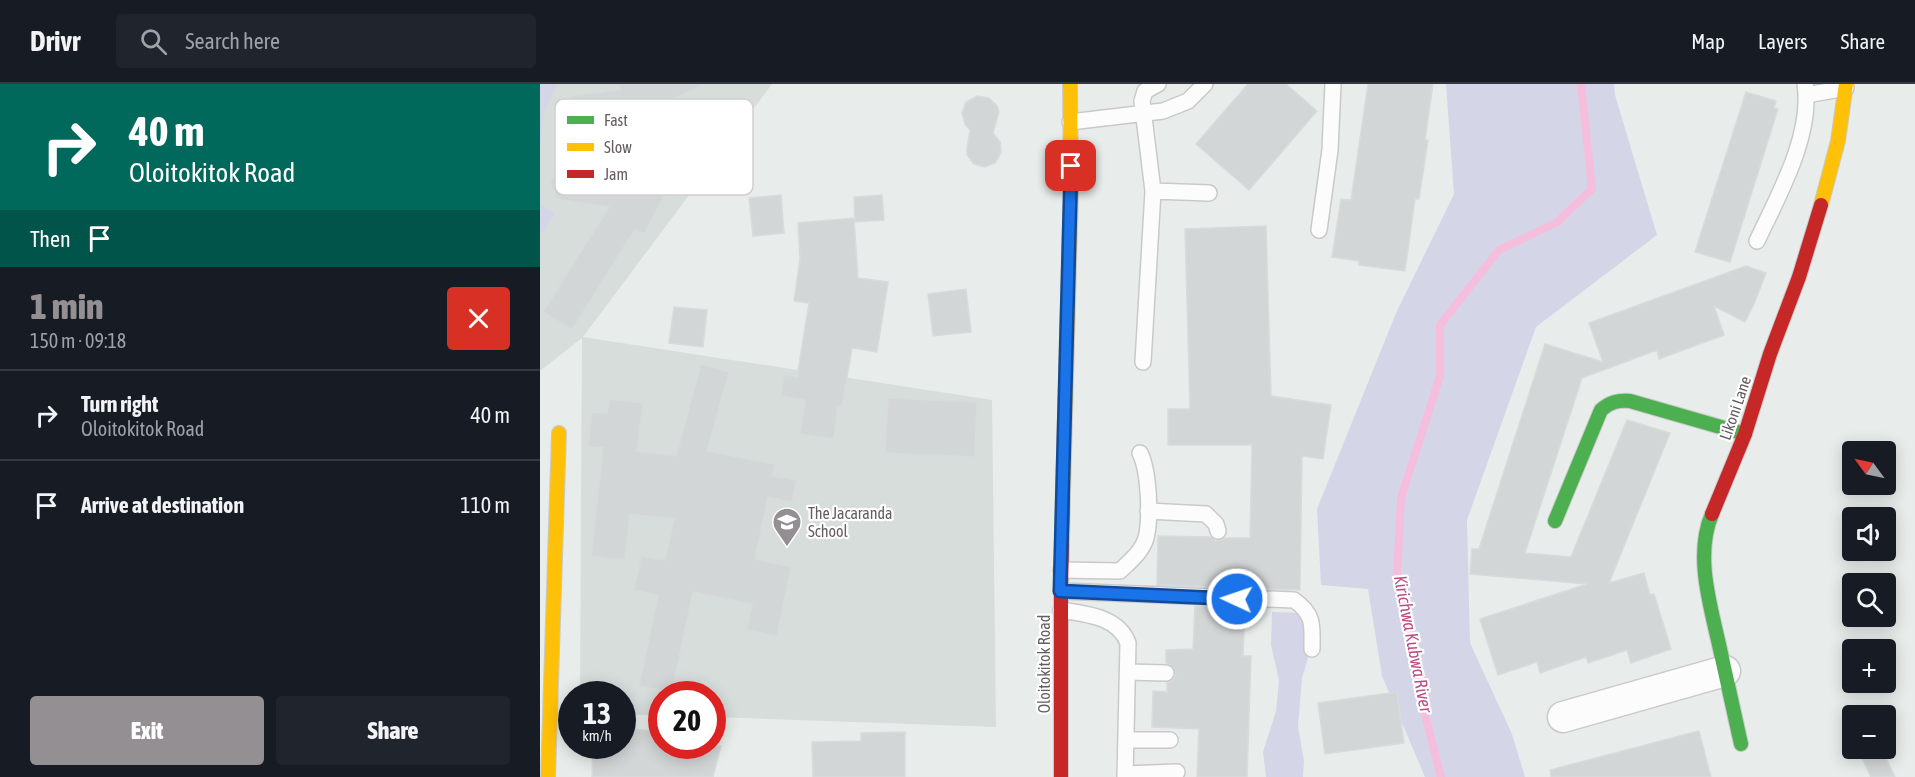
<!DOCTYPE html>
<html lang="en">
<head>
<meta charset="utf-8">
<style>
	:root { --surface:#171b24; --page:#20242c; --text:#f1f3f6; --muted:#9ea1a6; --line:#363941; --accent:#938f92 }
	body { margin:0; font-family:"Asap Condensed",sans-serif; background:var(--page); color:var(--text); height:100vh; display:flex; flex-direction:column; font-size:22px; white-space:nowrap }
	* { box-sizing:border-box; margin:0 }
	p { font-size:20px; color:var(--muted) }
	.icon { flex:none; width:33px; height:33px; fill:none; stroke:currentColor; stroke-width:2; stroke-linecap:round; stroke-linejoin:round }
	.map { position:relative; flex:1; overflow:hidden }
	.drawer { display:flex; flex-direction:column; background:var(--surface); width:540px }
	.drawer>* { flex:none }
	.top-card { background:#00695c; color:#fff; overflow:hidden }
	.needle { width:39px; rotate:303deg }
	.controls { position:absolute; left:1302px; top:357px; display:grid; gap:12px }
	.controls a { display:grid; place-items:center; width:54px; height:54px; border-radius:6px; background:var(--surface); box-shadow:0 3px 15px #0003; font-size:30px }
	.speed { position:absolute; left:18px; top:597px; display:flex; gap:12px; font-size:30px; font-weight:700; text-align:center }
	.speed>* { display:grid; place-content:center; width:78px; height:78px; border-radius:50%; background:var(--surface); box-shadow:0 3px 15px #0003; line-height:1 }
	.speed small { font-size:15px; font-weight:400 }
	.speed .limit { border:9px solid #d22; background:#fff; color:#111 }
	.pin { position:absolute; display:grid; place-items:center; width:51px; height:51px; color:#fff; margin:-26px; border-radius:12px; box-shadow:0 3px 9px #0006 }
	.me { position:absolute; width:66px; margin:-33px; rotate:273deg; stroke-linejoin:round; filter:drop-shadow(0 0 4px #0008) }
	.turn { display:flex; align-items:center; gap:21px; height:126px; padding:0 30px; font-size:27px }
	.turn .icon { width:78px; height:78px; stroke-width:2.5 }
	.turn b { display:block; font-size:42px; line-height:51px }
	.then { display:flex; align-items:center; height:57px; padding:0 30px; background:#0003; gap:12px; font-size:22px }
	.round { display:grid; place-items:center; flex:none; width:63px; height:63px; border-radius:6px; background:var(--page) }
	.head { display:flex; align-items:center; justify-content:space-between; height:102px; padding:0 30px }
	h1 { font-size:36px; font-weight:800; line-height:45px; color:var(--accent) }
	.button { display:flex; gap:12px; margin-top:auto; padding:12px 30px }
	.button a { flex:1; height:69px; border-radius:6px; background:var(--accent); color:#fff; font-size:24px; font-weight:800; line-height:69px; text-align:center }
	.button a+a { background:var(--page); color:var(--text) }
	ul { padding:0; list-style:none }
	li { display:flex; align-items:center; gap:18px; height:90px; padding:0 30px; border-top:2px solid var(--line) }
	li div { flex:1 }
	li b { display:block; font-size:22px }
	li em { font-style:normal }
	header { display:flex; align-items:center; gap:36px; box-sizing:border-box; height:84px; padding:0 30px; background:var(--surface); border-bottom:2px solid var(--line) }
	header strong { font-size:28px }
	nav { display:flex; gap:33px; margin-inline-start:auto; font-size:21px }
	.search { width:420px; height:54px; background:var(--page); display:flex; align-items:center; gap:15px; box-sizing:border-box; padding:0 21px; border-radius:6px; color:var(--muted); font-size:22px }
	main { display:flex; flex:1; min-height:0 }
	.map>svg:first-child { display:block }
	.education { fill:#d6dddb }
	.green { fill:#d4d6e8 }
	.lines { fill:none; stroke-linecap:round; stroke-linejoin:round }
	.stream { stroke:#f5bedd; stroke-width:8 }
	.building { fill:#d3d6d6; stroke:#d7dcdb; stroke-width:1.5 }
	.lane-casing { stroke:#c9c9c9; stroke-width:18 }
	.street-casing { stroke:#c9c9c9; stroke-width:33 }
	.fast-casing { stroke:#cac9c9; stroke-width:16 }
	.slow-casing { stroke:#cac9c9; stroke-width:16 }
	.jam-casing { stroke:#cac9c9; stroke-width:16 }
	.lane { stroke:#fcfcfc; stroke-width:15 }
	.street { stroke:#fcfcfc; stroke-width:30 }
	.fast { stroke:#4caf50; stroke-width:14 }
	.slow { stroke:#ffc107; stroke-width:14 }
	.jam { stroke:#c62828; stroke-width:14 }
	.route-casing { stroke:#114b97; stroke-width:15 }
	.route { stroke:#1a73e8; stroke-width:10 }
	.labels { text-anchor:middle; stroke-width:4.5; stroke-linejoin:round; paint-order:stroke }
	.street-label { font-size:16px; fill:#655d61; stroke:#fff }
	.poi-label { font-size:16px; fill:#655d61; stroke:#fff; text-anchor:start }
	.water-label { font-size:18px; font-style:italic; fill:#bd4e83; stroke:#fff }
	.key { fill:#fff; stroke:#d1ced0; stroke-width:1.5 }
	.key-label { font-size:16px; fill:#655d61 }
</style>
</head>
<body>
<header>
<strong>Drivr</strong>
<div class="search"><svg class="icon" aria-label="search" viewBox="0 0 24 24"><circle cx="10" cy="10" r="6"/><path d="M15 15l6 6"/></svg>Search here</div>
<nav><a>Map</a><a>Layers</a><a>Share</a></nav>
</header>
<main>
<section class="drawer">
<div class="top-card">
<div class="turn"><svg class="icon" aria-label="right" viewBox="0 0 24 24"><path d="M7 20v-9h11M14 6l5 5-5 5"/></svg><div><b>40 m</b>Oloitokitok Road</div></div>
<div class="then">Then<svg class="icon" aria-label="arrive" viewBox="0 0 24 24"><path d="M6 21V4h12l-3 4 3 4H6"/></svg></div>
</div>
<div class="head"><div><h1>1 min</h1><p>150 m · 09:18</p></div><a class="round" style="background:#d93025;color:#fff"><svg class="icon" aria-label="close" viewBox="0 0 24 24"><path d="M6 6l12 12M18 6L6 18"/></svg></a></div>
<ul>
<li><svg class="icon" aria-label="right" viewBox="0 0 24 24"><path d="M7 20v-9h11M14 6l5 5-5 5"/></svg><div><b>Turn right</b><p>Oloitokitok Road</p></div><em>40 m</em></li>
<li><svg class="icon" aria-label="arrive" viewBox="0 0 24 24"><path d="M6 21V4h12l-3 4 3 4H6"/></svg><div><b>Arrive at destination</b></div><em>110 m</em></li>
</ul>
<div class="button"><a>Exit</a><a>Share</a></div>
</section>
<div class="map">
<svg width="1375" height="693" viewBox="0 0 1375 693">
	<rect width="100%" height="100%" fill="#e8edec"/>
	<path class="education" d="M0 0H232L43 253 452 316 456 643 173 633 172 610H122L121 632 83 630 82 610H40L42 254 0 287Z"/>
	<path class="green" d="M0 0H17L4 27 0 66Z
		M906 0H1074L1075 11 1117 151 996 243 927 436 930 559 972 650 985 693H885L842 592 828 505 781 501 777 425 856 229 914 110Z
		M0 120 15 130 0 151Z
		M732 528 764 529 774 554 762 594 758 642 764 677 763 693H726L723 668 736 627 739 596 731 561Z"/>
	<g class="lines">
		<path class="stream" d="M901 693 881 615 857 492 861 414 900 292V241L959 166 1016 139 1052 105 1041 0"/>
	</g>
	<path class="building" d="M78 0H164L88 37 147 68 104 150 95 145 32 246 3 228 69 123 17 115 10 97 37 67 30 12 81 6Z
		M708 0H746L777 27 709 106 656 60Z
		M828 0H893L885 56H888L879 115H875L865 187 819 181V177L792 173 801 115 811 116Z
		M1206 8 1236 17 1234 24 1238 25 1190 178 1155 168Z
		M437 12 449 14 457 22 459 28 453 49 460 58 461 69 455 79 445 83 434 80 427 71V65L430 46 425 40 422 29 426 18Z
		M241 111 244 149 213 152 209 114Z
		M342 111 344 136 315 138 314 113Z
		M314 134 318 194 348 198 337 268 312 264 302 323H298L294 355 260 350 265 316 241 312 244 291 257 293 269 219 254 217 260 175 258 139Z
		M726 142 731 312 791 321 783 375 762 372 760 506 617 501 618 452 671 453 676 457 685 454H710L712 361H628V325H650L645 145Z
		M1206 182 1226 189 1214 220 1205 238 1174 222 1184 251 1119 275 1117 266 1042 294 985 469 1031 473 1087 336 1130 349 1069 499 1104 489 1110 511 1114 510 1131 565 1091 579 1087 566 1048 579 1046 573 1000 589 997 578 958 591 940 535 1047 500 930 490 932 465H939L1005 260 1063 278 1049 239Z
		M426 205 431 248 393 252 388 210Z
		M134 223 167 226 163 263 129 259Z
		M161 280 189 288 167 367 235 380 232 392 257 396 252 418 228 413 215 475 251 483 237 552 207 546 212 520 153 508 132 608 99 602 118 511 94 506 101 472 125 476 134 435 90 430 85 476 51 472 63 364 48 363 52 328 67 329 69 315 103 319 97 367 136 372Z
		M348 314 437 318 435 373 345 369Z
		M655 522 705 524 703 572H711L707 693H657L659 645 612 643 613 607 627 608V599L634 595 636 590 634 584 626 579V566L653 565Z
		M857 608 864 659 785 670 778 619Z
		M82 644 122 648V662H181L173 693H52L53 662H82Z
		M1159 647 1171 693H1011L1010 686Z
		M365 648V693H273L272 658 321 657V649Z
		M1337 664H1341L1355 693H1331L1321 672Z"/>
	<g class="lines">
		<g class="lane-casing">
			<path id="lane" d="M1266 11 1306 4
				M530 38 623 27 648 17 665 0
				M613 107 669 109
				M779 146 790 66 793 0
				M1217 157C1238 112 1273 51 1265 0
				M603 278 613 107 602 17 605 7 618 0
				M608 427 666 430 676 440 678 447
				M521 486 580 487C590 477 602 468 606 454 611 434 609 387 600 369
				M521 507 754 516C775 531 772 542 772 565
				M521 526C545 530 578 532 588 559L585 693
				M588 588 626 589
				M586 656H630
				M585 690 637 688"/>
		</g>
		<g class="street-casing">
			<path id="street" d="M1023 633 1185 587"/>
		</g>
		<g class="fast-casing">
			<path id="fast" d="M1172 430C1154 472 1171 523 1180 565 1187 597 1194 628 1201 660
				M1015 437 1061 326C1070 318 1078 316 1090 317L1205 350"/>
		</g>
		<g class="slow-casing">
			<path id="slow" d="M1281 121 1298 57 1306 0
				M523 408 531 104 530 0
				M8 693 19 349"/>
		</g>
		<g class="jam-casing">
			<path id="jam" d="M1172 430 1205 350 1230 270 1259 193 1281 121
				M521 693V507L523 408"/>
		</g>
		<use href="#lane" class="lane"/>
		<use href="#street" class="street"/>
		<use href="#fast" class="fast"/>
		<use href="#slow" class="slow"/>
		<use href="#jam" class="jam"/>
	</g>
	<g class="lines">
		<g class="route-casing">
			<path id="route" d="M531 82 520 507 697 515"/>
		</g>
		<use href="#route" class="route"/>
	</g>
	<defs>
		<g id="school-pin" transform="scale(1.5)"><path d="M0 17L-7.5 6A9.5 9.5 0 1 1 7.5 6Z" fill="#938f92" stroke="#fff"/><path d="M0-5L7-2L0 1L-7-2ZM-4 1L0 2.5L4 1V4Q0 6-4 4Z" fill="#fff"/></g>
	</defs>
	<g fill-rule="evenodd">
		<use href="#school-pin" x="247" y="438"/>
	</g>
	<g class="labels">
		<g class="street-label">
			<text transform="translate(1195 324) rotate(-71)" y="6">Likoni Lane</text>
			<text transform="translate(504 580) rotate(-90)" y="6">Oloitokitok Road</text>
		</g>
		<g class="poi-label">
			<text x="268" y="435">The Jacaranda<tspan x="268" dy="18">School</tspan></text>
		</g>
		<g class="water-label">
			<text transform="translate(873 560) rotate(79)" y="6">Kirichwa Kubwa River</text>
		</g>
	</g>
	<rect x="15" y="15" width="198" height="96" rx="9" class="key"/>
	<rect x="27" y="32" width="27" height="8" fill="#4caf50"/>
	<rect x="27" y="59" width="27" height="8" fill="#ffc107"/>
	<rect x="27" y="86" width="27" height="8" fill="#c62828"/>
	<g class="key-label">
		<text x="64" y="42">Fast</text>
		<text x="64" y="69">Slow</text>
		<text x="64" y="96">Jam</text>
	</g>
</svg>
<div class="controls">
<a><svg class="needle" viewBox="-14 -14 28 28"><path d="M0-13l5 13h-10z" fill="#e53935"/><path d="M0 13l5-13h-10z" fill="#9ea1a6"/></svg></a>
<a><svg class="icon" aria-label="sound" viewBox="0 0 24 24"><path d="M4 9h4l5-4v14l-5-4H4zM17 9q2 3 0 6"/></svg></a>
<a><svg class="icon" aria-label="search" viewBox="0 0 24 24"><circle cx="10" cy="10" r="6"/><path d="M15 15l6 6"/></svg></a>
<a>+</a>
<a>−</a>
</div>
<div class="speed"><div>13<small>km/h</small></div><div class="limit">20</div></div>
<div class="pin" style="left:531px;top:82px;background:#d93025"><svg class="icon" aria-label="arrive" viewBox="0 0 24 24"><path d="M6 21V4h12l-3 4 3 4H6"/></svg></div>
<svg class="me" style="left:697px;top:515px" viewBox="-20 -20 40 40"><circle r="17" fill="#1a73e8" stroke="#fff" stroke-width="3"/><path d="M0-11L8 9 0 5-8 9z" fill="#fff"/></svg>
</div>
</main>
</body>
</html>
